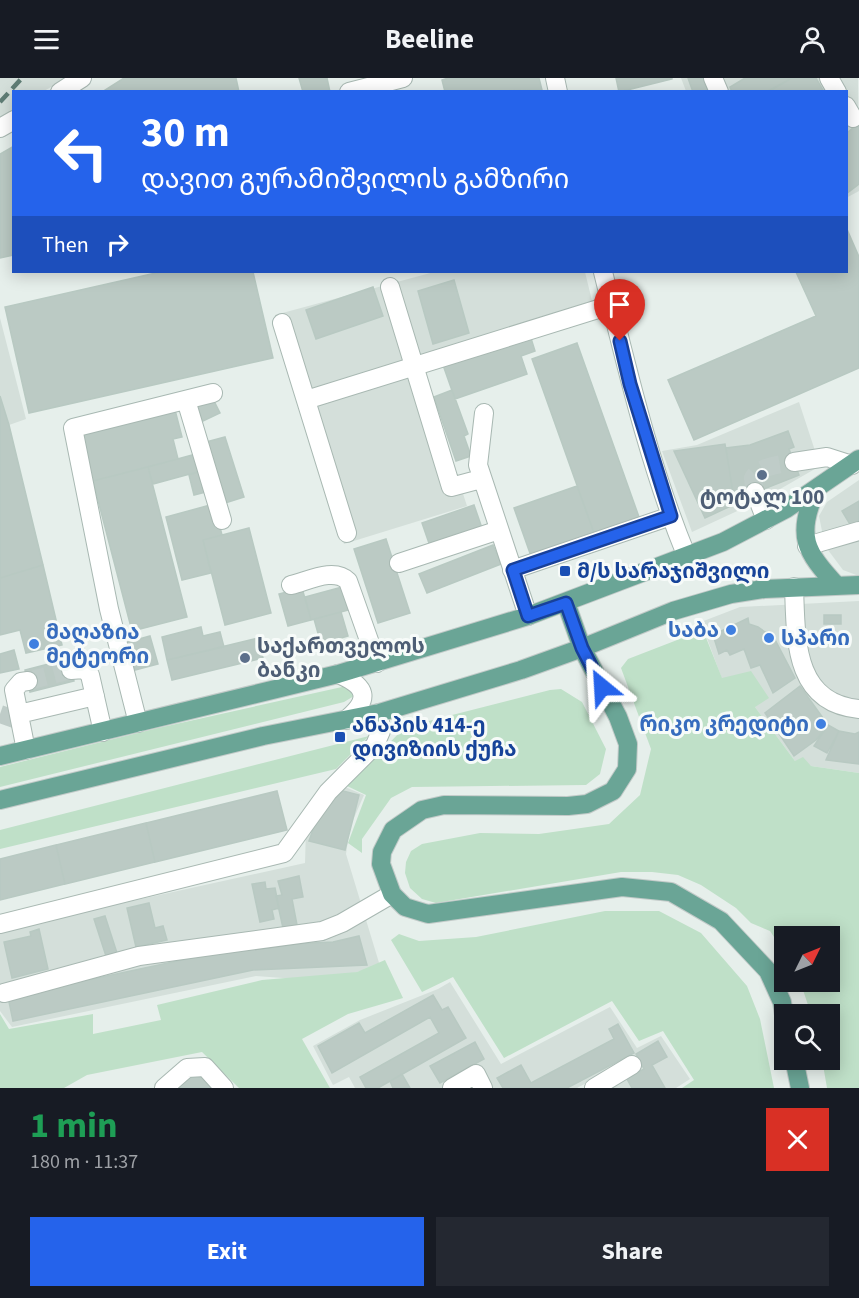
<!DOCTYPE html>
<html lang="en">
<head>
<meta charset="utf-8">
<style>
	:root { --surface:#171b24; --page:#242831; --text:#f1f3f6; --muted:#9ea1a6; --accent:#2563eb }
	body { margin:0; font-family:"Source Sans 3","Noto Sans Georgian",sans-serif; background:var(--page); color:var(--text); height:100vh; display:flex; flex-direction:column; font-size:22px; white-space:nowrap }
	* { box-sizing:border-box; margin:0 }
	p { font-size:20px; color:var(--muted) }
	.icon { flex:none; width:33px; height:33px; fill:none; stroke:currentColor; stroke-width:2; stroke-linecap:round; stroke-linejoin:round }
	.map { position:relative; height:1010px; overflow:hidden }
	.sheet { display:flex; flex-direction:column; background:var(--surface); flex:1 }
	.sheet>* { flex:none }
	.hud { position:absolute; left:12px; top:12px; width:836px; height:183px; border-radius:0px; box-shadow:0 3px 15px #0003; background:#2563eb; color:#fff; overflow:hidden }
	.needle { width:39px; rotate:47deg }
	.tools { position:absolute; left:774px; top:848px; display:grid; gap:12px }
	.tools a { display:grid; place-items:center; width:66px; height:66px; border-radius:0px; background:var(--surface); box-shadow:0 3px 15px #0003; font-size:30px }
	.pin { position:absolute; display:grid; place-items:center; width:51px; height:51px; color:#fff; margin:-62px -26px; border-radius:50% 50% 50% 0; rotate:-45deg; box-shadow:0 0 6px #0007 }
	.pin .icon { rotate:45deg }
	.me { position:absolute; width:66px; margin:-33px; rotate:333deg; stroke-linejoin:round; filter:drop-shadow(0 0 4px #0008) }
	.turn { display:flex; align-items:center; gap:21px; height:126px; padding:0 30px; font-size:27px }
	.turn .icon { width:78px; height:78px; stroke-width:2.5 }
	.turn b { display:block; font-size:42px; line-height:51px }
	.then { display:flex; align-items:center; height:57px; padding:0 30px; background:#0003; gap:12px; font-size:22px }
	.round { display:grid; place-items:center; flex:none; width:63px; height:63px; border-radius:0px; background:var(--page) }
	.overview { display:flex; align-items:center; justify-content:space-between; height:102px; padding:0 30px }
	h1 { font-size:36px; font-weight:700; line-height:45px; color:#1e9e55 }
	.button { display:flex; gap:12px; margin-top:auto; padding:12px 30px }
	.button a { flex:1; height:69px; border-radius:0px; background:var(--accent); color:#fff; font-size:24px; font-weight:700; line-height:69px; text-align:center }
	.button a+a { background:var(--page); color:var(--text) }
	header { display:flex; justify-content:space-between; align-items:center; height:78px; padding:0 30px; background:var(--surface); font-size:27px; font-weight:700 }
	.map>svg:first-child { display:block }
	.built { fill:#d4dfda }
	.green { fill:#bfe0c8 }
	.building { fill:#bbcac4; stroke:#b8c9c2; stroke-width:1.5 }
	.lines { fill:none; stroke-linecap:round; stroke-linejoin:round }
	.minor-tunnel { stroke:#bfccc8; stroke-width:18; stroke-dasharray:18 9; stroke-linecap:butt }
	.minor-casing { stroke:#a8b8b2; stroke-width:20 }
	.major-casing { stroke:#c2cac8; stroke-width:20 }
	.minor { stroke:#fff; stroke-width:18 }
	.major { stroke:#6aa596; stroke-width:18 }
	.rail { stroke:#5f7d75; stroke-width:4.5; stroke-dasharray:12 6; stroke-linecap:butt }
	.route-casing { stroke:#184099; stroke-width:15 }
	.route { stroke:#2563eb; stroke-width:10 }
	.service-dot { fill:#5c6f8a; stroke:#f7fbf9; stroke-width:2 }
	.transit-dot { fill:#1a4fb4; stroke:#f7fbf9; stroke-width:2 }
	.shop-dot { fill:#3f7fe0; stroke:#f7fbf9; stroke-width:2 }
	.labels { text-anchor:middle; stroke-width:6; stroke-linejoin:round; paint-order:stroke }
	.service-label { font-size:21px; font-weight:bold; fill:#4e5e75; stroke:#f7fbf9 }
	.transit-label { font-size:21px; font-weight:bold; fill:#164399; stroke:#f7fbf9; text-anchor:start }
	.shop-label { font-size:21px; font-weight:bold; fill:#366cbe; stroke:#f7fbf9; text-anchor:end }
</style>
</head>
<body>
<header><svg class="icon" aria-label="menu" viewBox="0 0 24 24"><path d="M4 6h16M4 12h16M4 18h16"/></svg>Beeline<svg class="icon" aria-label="person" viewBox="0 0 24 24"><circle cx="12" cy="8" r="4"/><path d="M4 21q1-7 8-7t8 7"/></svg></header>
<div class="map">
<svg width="859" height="1010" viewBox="0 0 859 1010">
	<rect width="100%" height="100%" fill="#e6efeb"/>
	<path class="built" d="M0 0H67L44 13 14 14 13 32 0 40Z
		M681 0H858L859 113 846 120V14L686 13Z
		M434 194H585L593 227 419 280 467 428 344 466 275 237Z
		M0 240 26 341 9 347 43 487 0 500Z
		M799 324 820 388 761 422 692 454 662 373 697 367Z
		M859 402V498L843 492 825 468 819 438 827 424Z
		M859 523V695L811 688 795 683 755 629 722 601 701 544 740 529Z
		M338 706 364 717 350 749 346 776 380 888 323 903 256 898 12 949 0 933V852L305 785 306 751Z
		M450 904 501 986 610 929 637 970 661 958 690 1001 676 1010H599L594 1001 577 1010H491L479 991 444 1010H355L349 999 333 1007 313 968 360 942 438 911Z"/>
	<path class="green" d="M703 552 722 600 751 593 769 620 755 629 795 683 803 679 811 688 859 695V1010H827L822 981H830V936H811L800 903H830V858H784V874L770 853 751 845 736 830 701 807 678 797 652 794H621L436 825 422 821 410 810 405 795 406 784 411 773 422 766 480 755 539 756 609 746 640 717 651 671 621 590 628 581Z
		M342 609H350L354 618 344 624 0 709V689L158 650Z
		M561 611 582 624 606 671 600 696 586 707 412 709 391 720 362 761V775L348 765 366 717 347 708 405 649 550 612Z
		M369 658 336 691 0 771V752Z
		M605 833H659L701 855 747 908 760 941 774 1010H682L694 1002 663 953 639 963 612 923 504 980 453 899 422 914 391 862 399 856 419 863 476 859Z
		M385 882 403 920 348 936 302 961 330 1010H239L202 974 87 997 64 1010H0V936L9 951 93 936V956L161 942 157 927 262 902 357 894Z"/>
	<path class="building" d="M124 0H236L239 14H102Z
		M299 0H327L330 14H303Z
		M448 0H539L542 12 445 14 442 2Z
		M616 0H672V1L619 14Z
		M688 0H706L711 14H693Z
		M745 0H789L790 1 768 14H732L730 9Z
		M789 0H816L824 14 768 13 790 1Z
		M859 45V106L846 116V51L848 54Z
		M14 68V177L0 180V76Z
		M846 149 859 179V290L694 362 668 302 816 238 796 194H846Z
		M160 194H253L273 280 29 335 5 229Z
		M454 202 469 255 433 266 418 213Z
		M373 209 383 238 316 261 306 232Z
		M530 257 535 273 521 278 527 296 455 321 443 287Z
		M577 265 639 439 594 455 532 281Z
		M452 312 468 356 464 358 471 378 456 383 434 319Z
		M0 318 9 347 43 487 0 500Z
		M213 321 220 335 203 343 196 329Z
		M175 332 182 359 173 361 178 381 93 403 81 357Z
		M788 353 794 369 789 371 799 397 734 423 726 370 750 367Z
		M225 359 244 419 225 425 206 364Z
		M725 366 735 426 705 440 674 373Z
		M196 376 201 393 153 406 148 389Z
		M148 389 187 539 132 553 93 403Z
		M201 393 206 414 194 417 189 397Z
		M577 408 594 455 531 478 514 430Z
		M859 423V444L851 448 842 433Z
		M214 426 222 457 203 462 211 495 182 502 166 439Z
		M474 427 483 453 431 471 422 445Z
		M249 450 271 535 225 547 203 462Z
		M386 461 410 535 378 545 354 471Z
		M493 467 501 486 427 515 419 496Z
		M43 487 62 567 26 575 20 552 0 557V500Z
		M346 508 352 531 311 542 305 519Z
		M302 510 311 542 288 548 279 516Z
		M341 534 348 558 321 566 314 541Z
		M824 537H841V546H824Z
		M748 540 749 546 758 549 765 554H771L795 600 773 615 760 587 751 590 744 571 730 577 727 572 719 576 713 557Z
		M201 549 203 558 220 554 224 569 167 582 162 559Z
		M150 558 158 586 135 592 128 564Z
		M258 560 263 580 172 602 167 582Z
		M14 572 19 591 0 595V576Z
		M68 581 74 603 30 614 25 592Z
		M800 608 828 647 816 662 794 678 765 635Z
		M828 647 839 653 827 675 814 668Z
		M839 653 855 656 859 654V686L826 682Z
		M335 711 359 717 345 772 309 763 321 729Z
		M277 713 287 752 155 784 146 745Z
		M146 745 155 784 65 806 56 767Z
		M56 767 65 806 0 822V781Z
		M299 798 303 819 292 821 297 847 283 850 276 818 282 817 278 803Z
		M265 804 266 811 275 810 279 830 272 832 274 841 260 844 252 806Z
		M149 825 155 850 163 848 167 862 136 869 127 830Z
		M105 838 117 875 106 878 94 841Z
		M39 851 48 891 12 900 4 864 31 858 30 854Z
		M359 858 367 887 253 892 13 943 8 919 248 868 333 864Z
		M433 917 442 932 448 929 466 960 378 1010H366L360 999 439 955 430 939 332 995 318 968 359 945 365 955Z
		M618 946 634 975 567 1010H503L497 1000 521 987 531 1005 614 961 609 951Z
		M658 963 667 979 652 987 665 1010H632L627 1001 644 991 636 976Z
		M475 964 484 981 440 1005 430 988Z
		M197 993 212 1010H170Z
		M402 996 410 1010H393L390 1003Z"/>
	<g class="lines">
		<path class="minor-tunnel" d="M755 414 753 400C761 387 780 387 794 384
			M28 603 71 592
			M0 636 20 643"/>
		<g class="minor-casing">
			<path id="minor" d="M555 0 558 14
				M713 0 719 14
				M829 0 837 14
				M60 14 82 0
				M349 14 403 0
				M846 28 853 40
				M0 50 14 42
				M603 194C627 290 649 387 687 479
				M390 209 451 409 481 401
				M282 245 347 455
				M186 322 222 442
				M306 322 611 227
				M484 335 478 387 528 538
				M794 384 827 379 852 387
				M755 414 766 442
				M807 468 859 453
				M399 485 499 452
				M512 492 671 438
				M291 507C308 503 334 489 348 503L377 585
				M794 509C796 560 793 625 859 631
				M71 592 84 591 90 597 103 654
				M338 596C367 608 371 621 346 642
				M19 636 95 618
				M138 645 109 531 73 350 213 315
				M26 672 14 612 21 604 28 603
				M0 846 284 775 328 714 375 667 381 653 379 635
				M4 915 139 878 322 853 342 845 392 816
				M164 1010 187 990 205 989 224 1010
				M452 1010 476 996 483 1010
				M594 1010 632 987"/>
		</g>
		<g class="major-casing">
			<path id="major" d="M816 412C796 459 805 473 837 508
				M566 525 582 570 618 639 628 666 627 691 613 713 587 726 568 728 444 727 422 732 393 752 382 774 381 786 392 816 405 829 428 836 622 809 671 814 721 843 768 893 782 924 784 937
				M0 678 338 596 528 538 723 464 786 431 859 381
				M0 722 263 658 379 635 521 592 582 570 673 533 731 516 764 511 859 507
				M794 981 800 1010"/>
		</g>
		<use href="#minor" class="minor"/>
		<use href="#major" class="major"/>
		<path class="rail" d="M0 24 22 0"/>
	</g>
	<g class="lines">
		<g class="route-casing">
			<path id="route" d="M602 609 582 570 566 525 528 538 513 492 671 438 630 306 620 263"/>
		</g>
		<use href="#route" class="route"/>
	</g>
	<g class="service-dot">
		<circle cx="762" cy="397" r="6"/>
		<circle cx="245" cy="580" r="6"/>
	</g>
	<g class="transit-dot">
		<rect x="559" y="487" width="12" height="12" rx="3"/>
		<rect x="334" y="653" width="12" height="12" rx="3"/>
	</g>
	<g class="shop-dot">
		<circle cx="731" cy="552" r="6"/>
		<circle cx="769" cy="560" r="6"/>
		<circle cx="34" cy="566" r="6"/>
		<circle cx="821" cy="646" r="6"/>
	</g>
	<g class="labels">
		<g class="service-label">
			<text x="762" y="426">ტოტალ 100</text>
			<text x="257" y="575" text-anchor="start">საქართველოს<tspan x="257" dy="24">ბანკი</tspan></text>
		</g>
		<g class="transit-label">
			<text x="577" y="500">მ/ს სარაჯიშვილი</text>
			<text x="352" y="654">ანაპის 414-ე<tspan x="352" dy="24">დივიზიის ქუჩა</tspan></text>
		</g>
		<g class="shop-label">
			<text x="719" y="559">საბა</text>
			<text x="46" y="561" text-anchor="start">მაღაზია<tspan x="46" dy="24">მეტეორი</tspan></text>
			<text x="781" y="567" text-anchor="start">სპარი</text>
			<text x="809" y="653">რიკო კრედიტი</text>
		</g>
	</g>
</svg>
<div class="tools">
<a><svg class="needle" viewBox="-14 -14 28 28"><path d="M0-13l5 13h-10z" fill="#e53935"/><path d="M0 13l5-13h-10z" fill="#9ea1a6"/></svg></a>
<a><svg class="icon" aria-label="search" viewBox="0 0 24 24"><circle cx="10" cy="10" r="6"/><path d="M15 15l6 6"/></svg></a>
</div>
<div class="pin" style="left:620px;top:263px;background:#d93025"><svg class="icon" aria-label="arrive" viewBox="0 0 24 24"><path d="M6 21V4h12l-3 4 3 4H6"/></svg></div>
<svg class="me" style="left:602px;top:609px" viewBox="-20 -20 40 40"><path d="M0-17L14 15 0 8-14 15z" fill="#2563eb" stroke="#fff" stroke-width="4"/></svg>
<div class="hud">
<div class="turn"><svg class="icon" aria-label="left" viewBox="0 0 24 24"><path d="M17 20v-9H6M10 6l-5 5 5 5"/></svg><div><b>30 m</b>დავით გურამიშვილის გამზირი</div></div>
<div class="then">Then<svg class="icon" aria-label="right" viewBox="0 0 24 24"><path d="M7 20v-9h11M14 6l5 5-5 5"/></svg></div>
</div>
</div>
<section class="sheet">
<div class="overview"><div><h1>1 min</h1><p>180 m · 11:37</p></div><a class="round" style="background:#d93025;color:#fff"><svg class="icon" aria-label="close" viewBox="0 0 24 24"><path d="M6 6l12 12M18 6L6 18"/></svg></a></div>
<div class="button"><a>Exit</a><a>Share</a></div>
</section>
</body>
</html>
